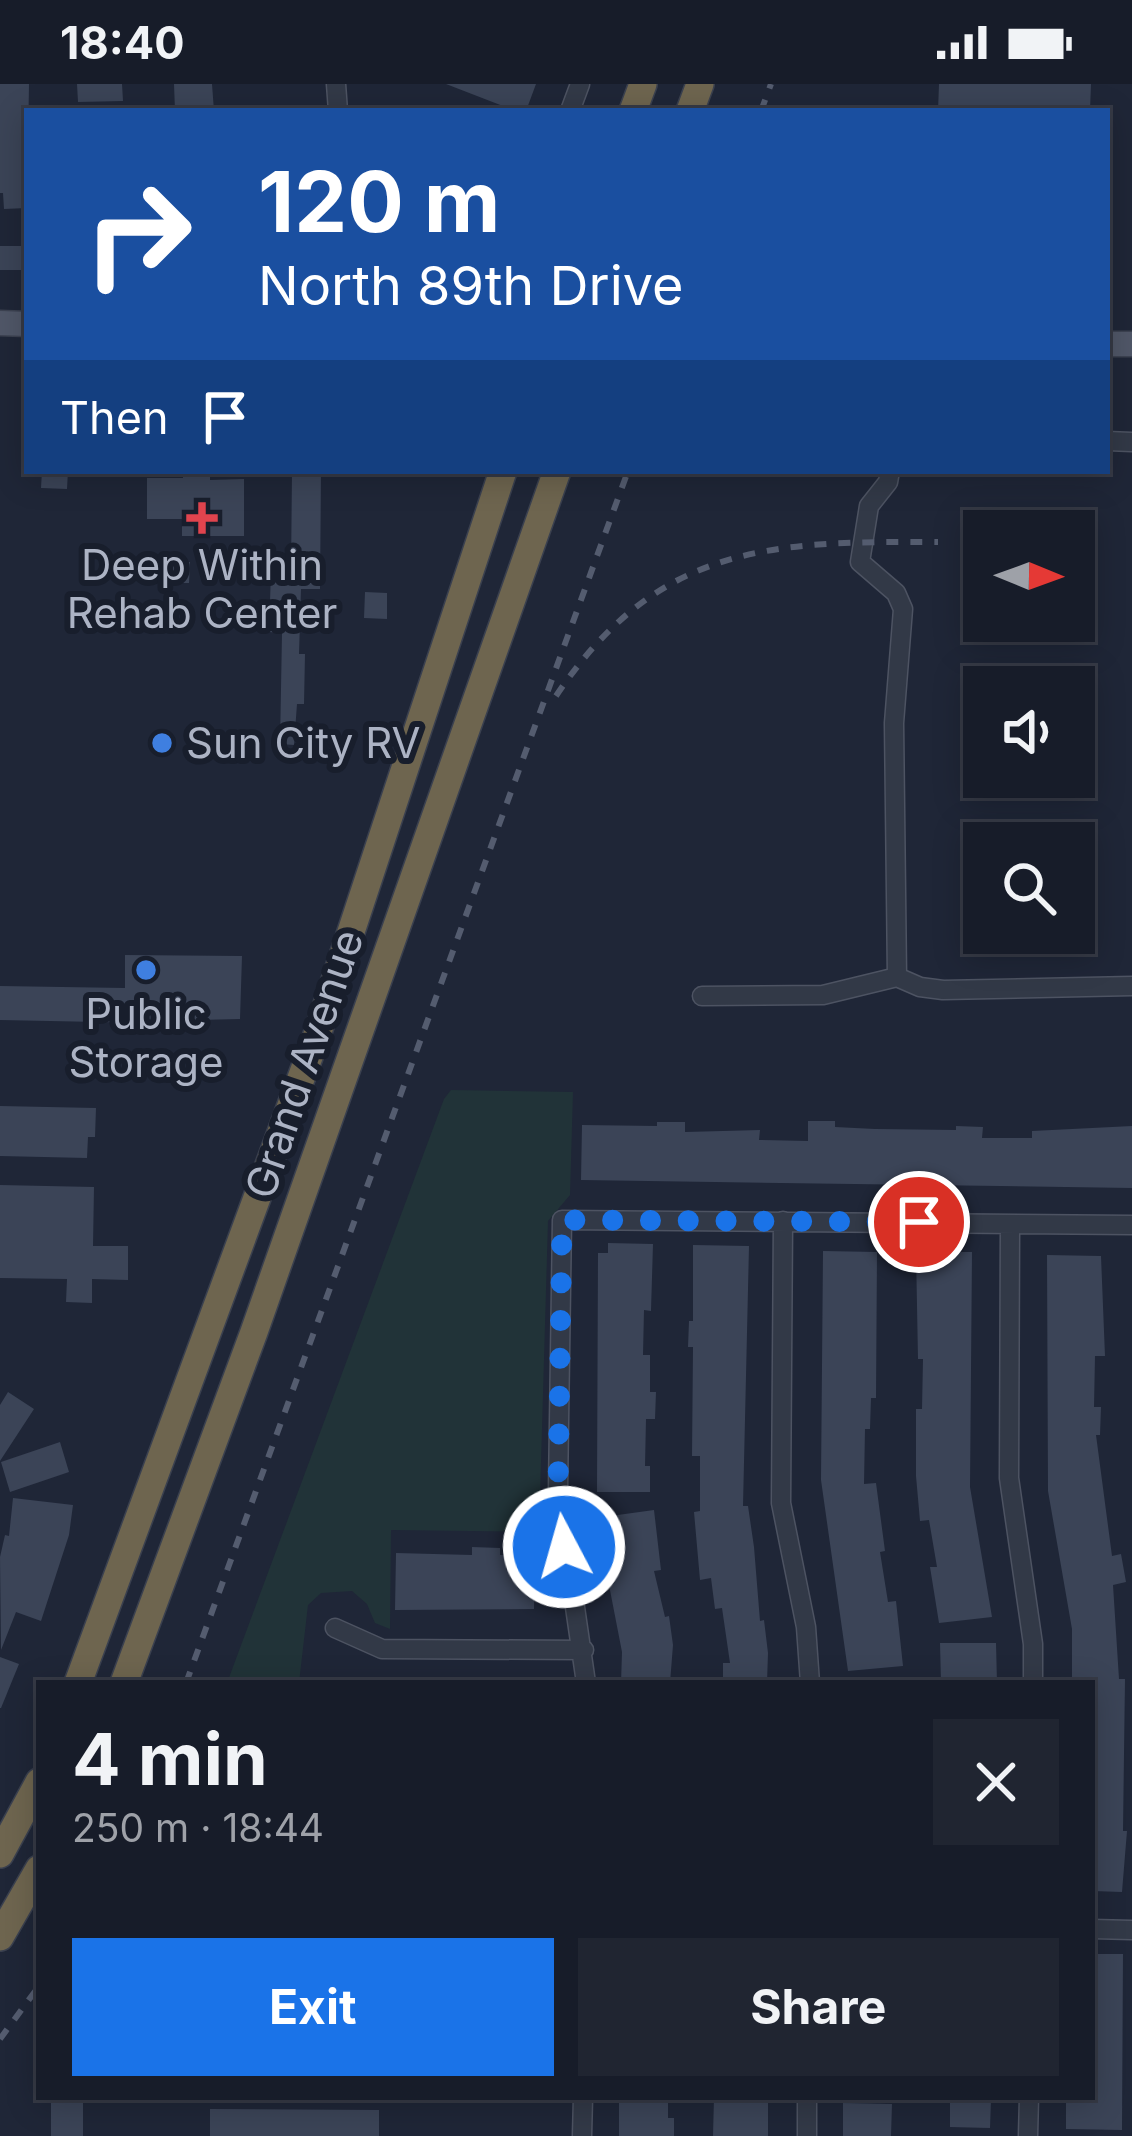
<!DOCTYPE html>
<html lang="en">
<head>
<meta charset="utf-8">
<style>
	:root { --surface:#171c29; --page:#202531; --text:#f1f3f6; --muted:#9ea1a8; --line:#363a46; --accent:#1a73e8 }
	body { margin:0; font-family:Inter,sans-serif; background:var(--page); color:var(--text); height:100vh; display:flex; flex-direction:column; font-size:45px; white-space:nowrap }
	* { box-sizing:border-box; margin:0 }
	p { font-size:39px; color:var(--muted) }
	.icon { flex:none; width:66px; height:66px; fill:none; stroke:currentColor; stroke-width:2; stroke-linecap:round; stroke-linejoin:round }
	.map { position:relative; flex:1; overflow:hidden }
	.details { position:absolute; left:36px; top:1596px; width:1059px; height:420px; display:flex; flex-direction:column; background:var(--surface); border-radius:0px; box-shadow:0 6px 30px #0003,0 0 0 3px var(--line) }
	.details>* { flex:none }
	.top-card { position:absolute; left:24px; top:24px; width:1086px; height:366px; border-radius:0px; box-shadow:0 6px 30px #0003,0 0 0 3px var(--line); background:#1a4fa0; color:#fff; overflow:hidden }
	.needle { width:78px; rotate:91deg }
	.tools { position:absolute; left:963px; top:426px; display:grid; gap:24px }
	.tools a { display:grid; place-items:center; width:132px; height:132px; border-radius:0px; background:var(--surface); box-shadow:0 6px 30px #0003,0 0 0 3px var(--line); font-size:60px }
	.pin { position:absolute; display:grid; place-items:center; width:102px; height:102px; color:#fff; margin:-51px; border:6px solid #fff; border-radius:50%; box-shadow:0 3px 12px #0007 }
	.me { position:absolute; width:132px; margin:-66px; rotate:354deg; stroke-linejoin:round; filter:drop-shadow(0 0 9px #0008) }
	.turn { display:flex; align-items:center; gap:42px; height:252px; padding:0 36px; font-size:54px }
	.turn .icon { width:156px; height:156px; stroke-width:2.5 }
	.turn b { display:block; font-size:84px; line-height:102px }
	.then { display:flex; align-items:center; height:114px; padding:0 36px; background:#0003; gap:24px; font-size:45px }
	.round { display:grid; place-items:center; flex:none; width:126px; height:126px; border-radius:0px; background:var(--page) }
	.summary { display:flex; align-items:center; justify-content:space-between; height:204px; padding:0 36px }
	h1 { font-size:72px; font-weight:700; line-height:90px }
	.primary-button { display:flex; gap:24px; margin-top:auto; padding:24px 36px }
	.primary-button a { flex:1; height:138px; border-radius:0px; background:var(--accent); color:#fff; font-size:48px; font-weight:700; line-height:138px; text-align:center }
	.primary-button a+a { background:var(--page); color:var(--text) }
	.status { display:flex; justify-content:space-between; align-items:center; height:84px; padding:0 60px; background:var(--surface); direction:ltr }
	.status svg { height:33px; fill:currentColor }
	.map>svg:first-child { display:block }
	.green { fill:#213338 }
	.building { fill:#3b4457 }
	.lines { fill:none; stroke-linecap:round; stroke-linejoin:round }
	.minor-casing { stroke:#4d5362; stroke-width:21 }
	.major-casing { stroke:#3c4251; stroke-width:27 }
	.highway-casing { stroke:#3a404f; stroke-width:30 }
	.minor { stroke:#323947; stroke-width:18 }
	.major { stroke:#505768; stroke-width:24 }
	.highway { stroke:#6e654f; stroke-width:27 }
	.rail { stroke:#545c6f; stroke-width:6; stroke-dasharray:12 12; stroke-linecap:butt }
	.route { stroke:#1a73e8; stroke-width:21; stroke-dasharray:0 37.8 }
	.health-dot { fill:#e0444e; stroke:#181e2c; stroke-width:4.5 }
	.shop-dot { fill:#3f7fe0; stroke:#181e2c; stroke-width:4.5 }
	.labels { text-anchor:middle; stroke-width:12; stroke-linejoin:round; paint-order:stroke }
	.poi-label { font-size:42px; fill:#acb3c4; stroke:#181e2c }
	.street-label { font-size:42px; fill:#acb3c4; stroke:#181e2c }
</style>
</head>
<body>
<div class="status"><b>18:40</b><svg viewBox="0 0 49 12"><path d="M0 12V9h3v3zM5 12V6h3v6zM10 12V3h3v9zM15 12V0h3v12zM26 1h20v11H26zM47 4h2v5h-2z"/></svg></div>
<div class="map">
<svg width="1132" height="2052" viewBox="0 0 1132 2052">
	<rect width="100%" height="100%" fill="#1f2637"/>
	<path class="green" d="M451 1006 573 1008 570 1111 548 1137 539 1448 391 1446 390 1545 375 1539 367 1520 352 1507 321 1509 308 1521 299 1599H227L444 1015Z"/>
	<path class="building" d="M0 0H29L27 124 4 125 3 109H0Z
		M77 0H122L123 17 78 18Z
		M174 0H212L214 27H175Z
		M446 0H536L526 27H516Z
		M939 0H1091L1090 27H938Z
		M0 162H27V186H0Z
		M42 387H68L67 405 41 404Z
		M292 387H321L320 505H301L299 570H305L304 620H297L294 661 280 660 282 549 269 548 271 487 291 486Z
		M183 389 210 390V396L244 395V452H182V435H147V394H183Z
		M148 478H190L189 499H148Z
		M365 508 387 509V535L364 534Z
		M125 871 242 872 240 935 198 936V940L0 936V902L125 904Z
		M0 1022 96 1024 95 1053H88L87 1074 0 1072Z
		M808 1037H835V1043L875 1045 956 1046V1042L983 1043 982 1054H1032V1047L1132 1042V1104L581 1096 582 1041 657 1042V1038H685V1048L760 1046 759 1056 808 1057Z
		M0 1101 94 1103 93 1162H128V1196L92 1195V1219L66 1218 67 1195 0 1194Z
		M608 1159 653 1160 651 1227 644 1226 643 1271H650V1308H656L655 1335H646L645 1382H650V1408H597L598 1169H608Z
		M693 1161 749 1162 743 1422H748L754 1463 760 1537 764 1536 768 1569 767 1599H723V1579H730L722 1524 715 1525 711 1494 700 1496 694 1428 700 1427V1372H692L693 1263H688L689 1237H693Z
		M823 1167 877 1168 876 1314H871L870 1345H865L864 1400 876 1399 885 1467 880 1468 888 1518 896 1517 903 1582 848 1587 821 1396Z
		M916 1168H972L970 1403 992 1533 939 1539 930 1483H937L929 1436 920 1437 916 1392V1325H922L923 1275H918Z
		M1047 1171 1101 1172 1105 1272H1095L1094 1323H1101L1100 1351H1096L1112 1472 1121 1470 1126 1498 1113 1501 1119 1595H1125L1123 1747H1127L1122 1808 1092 1807V1599H1072V1545L1048 1407Z
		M8 1308 34 1325 0 1377V1321Z
		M60 1358 69 1388 10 1408 1 1378Z
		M13 1414 73 1421 69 1451 41 1537 16 1528 1 1566 0 1473 5 1451 9 1452Z
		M654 1426 661 1486 654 1487 665 1533 669 1532 673 1561 670 1599H621L622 1568 596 1434Z
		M472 1463 500 1464V1471L535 1472 534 1525 395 1526 396 1469 472 1471Z
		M940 1559H996L997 1599H941Z
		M0 1573 19 1580 1 1624H0Z
		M1092 1870H1123L1122 2046 1066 2045V2017H1092Z
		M51 2013H83V2052H51Z
		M619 2013H668V2034H674V2052H619Z
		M714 2013H768V2052H713Z
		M950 2015 991 2016 990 2044 950 2043Z
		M843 2019 892 2020 891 2052H843Z
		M210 2025 379 2026V2052H210Z"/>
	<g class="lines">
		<g class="minor-casing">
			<path id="minor" d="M336 0 338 27
				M570 27 580 0
				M1107 357 1132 358
				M890 387 888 398 869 422 860 478 896 509 903 525 894 639 897 893 920 903 943 906 1132 902
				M702 912 823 911 897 893
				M783 1137 781 1419 806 1543 810 1599
				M1010 1140 1009 1394 1033 1560V1599
				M335 1544 382 1565 584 1566
				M586 1599 558 1406 562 1136 1132 1141
				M1092 1845 1132 1846
				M582 2052 583 2013
				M807 2052V2013
				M1028 2052 1029 2013"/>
		</g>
		<g class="major-casing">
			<path id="major" d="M0 239 27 240
				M1107 260H1132"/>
		</g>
		<g class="highway-casing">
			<path id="highway" d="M633 27 643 0
				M690 27 700 0
				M78 1599 317 951 503 387
				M124 1599 254 1248 557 387
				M0 1770 39 1698
				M0 1853 39 1785"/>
		</g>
		<use href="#minor" class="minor"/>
		<use href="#major" class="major"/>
		<use href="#highway" class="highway"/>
		<path class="rail" d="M761 27 771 0
			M556 612C658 460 771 457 938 458
			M186 1599 628 387
			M0 1955 39 1902"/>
	</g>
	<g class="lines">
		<path class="route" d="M564 1463 558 1406 562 1136 919 1138"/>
	</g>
	<path class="health-dot" d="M196 416h12v12h12v12h-12v12h-12v-12h-12v-12h12z"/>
	<g class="shop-dot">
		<circle cx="162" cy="659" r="12"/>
		<circle cx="146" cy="886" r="12"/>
	</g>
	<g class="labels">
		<g class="poi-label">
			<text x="202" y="496">Deep Within<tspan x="202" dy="48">Rehab Center</tspan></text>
			<text x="186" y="674" text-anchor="start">Sun City RV</text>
			<text x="146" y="945">Public<tspan x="146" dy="48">Storage</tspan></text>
		</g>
		<g class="street-label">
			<text transform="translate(304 980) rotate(-71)" y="15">Grand Avenue</text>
		</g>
	</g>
</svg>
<div class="tools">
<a><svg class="needle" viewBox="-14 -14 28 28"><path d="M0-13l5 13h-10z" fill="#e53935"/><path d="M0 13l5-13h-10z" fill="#9ea1a8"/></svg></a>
<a><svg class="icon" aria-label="sound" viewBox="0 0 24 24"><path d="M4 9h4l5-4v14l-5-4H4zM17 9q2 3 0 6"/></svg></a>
<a><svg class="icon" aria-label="search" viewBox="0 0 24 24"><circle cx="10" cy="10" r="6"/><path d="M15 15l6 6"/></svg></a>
</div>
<div class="pin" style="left:919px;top:1138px;background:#d93025"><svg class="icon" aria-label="arrive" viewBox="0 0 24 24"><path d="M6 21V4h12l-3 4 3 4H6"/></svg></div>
<svg class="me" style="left:564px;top:1463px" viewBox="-20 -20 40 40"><circle r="17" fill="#1a73e8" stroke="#fff" stroke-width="3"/><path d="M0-11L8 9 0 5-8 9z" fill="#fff"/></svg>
<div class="top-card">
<div class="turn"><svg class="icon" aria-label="right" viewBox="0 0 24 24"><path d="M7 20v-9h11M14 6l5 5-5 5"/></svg><div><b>120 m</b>North 89th Drive</div></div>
<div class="then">Then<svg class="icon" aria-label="arrive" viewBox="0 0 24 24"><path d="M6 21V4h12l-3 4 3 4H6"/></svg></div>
</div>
<section class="details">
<div class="summary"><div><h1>4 min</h1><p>250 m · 18:44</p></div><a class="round"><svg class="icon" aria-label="close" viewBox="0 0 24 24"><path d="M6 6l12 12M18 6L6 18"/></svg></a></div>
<div class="primary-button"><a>Exit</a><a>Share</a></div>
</section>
</div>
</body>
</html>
